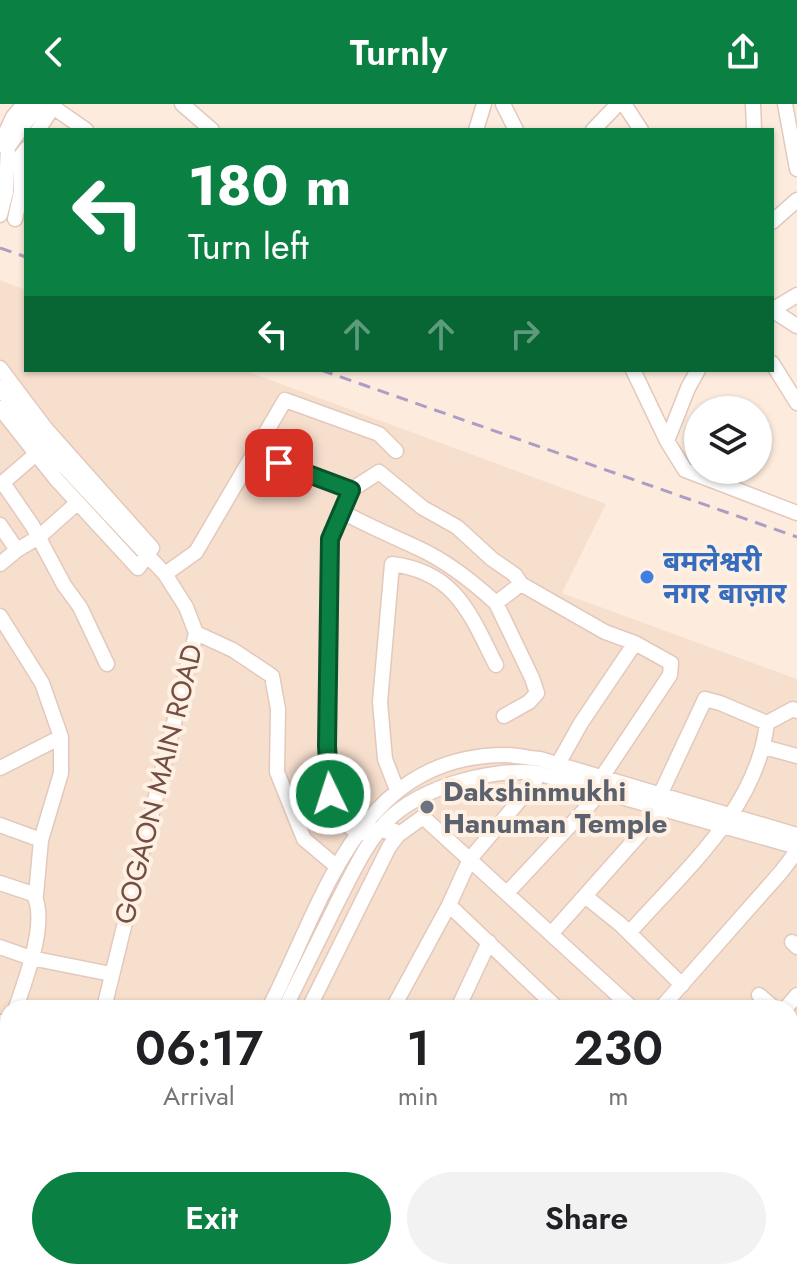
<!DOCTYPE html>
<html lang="en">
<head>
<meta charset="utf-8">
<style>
	:root { --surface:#fff; --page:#f2f2f2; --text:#202124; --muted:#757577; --accent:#0b8043 }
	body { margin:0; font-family:Jost,"Noto Sans Devanagari",sans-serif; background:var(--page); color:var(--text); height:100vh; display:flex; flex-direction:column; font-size:30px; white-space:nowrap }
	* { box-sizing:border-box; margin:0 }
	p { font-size:26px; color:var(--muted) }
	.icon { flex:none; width:44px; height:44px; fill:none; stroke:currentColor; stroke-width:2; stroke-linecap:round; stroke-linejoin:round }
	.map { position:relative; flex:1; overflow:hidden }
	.side { position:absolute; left:0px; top:896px; width:798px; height:280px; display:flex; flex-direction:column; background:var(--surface); border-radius:24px 24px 0 0; box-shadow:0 2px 6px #0004 }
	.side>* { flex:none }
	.guide { position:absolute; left:24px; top:24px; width:750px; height:244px; border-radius:0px; box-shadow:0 2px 6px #0004; background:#0b8043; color:#fff; overflow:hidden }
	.controls { position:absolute; left:684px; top:292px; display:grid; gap:16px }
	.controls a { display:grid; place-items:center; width:88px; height:88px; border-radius:50%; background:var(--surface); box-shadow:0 2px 6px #0004; font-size:40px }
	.pin { position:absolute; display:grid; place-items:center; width:68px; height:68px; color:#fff; margin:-34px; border-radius:16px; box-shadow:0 4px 12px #0006 }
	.me { position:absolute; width:88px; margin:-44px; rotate:356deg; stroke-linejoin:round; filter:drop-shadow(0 0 6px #0008) }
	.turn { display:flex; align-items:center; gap:28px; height:168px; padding:0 32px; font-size:36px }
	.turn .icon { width:104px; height:104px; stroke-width:2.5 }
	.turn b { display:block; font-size:56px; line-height:68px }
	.lanes { display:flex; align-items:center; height:76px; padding:0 32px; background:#0003; justify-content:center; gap:40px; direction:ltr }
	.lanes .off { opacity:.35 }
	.eta { display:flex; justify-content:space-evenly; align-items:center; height:136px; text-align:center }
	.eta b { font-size:48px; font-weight:600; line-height:56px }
	.action { display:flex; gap:16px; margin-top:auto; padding:16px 32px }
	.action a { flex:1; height:92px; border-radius:48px; background:var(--accent); color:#fff; font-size:32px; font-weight:600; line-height:92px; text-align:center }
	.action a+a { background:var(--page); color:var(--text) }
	header { display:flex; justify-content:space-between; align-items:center; height:104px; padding:0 32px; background:var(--accent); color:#fff; font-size:36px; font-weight:600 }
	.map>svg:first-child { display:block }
	.residential { fill:#f7dfce; fill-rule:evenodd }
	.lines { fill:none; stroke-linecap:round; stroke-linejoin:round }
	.minor-casing { stroke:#e3c8bc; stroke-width:17 }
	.minor { stroke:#fff; stroke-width:14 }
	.rail { stroke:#ac9dc5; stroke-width:3; stroke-dasharray:12 8; stroke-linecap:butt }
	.route-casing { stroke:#07532c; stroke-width:20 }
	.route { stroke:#0b8043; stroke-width:14 }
	.shop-dot { fill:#3f7fe0; stroke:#fff0e4; stroke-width:3 }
	.worship-dot { fill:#6b7280; stroke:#fff0e4; stroke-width:3 }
	.labels { text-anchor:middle; stroke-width:8; stroke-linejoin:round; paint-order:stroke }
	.shop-label { font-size:28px; font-weight:bold; fill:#366cbe; stroke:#fff0e4; text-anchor:start }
	.street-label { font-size:28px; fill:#734e45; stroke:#fff0e4 }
	.worship-label { font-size:28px; font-weight:bold; fill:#5b616d; stroke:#fff0e4; text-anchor:start }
</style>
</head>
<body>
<header><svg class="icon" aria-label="back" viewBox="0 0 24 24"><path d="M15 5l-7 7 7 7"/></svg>Turnly<svg class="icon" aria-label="share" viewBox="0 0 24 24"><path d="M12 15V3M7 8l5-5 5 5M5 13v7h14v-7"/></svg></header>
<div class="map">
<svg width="797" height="1176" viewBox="0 0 797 1176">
	<rect width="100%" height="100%" fill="#fdecdd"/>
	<path class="residential" d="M0 176 26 186V266H243L606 400 562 489 797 575V1176H0ZM8 904H790V1168H8Z"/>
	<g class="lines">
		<g class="minor-casing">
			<path id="minor" d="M182 0 212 26
				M503 0 516 26
				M624 0 641 26
				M753 0 754 26
				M785 0 797 65
				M53 3 86 26
				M38 26 55 0
				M476 26 484 0
				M593 26 618 0
				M0 41 13 13 24 0
				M0 111 6 88 8 43 39 0
				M15 115 21 88V52L26 45
				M772 118 797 96
				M772 206 797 222
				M772 206 797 191
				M772 259 797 299
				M0 264 46 325 152 444 138 464 56 375 0 304
				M633 266 667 337
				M698 266 688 284 667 337 685 366 797 409
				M0 284 44 341 165 470 186 503 196 529 104 904
				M255 350 351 386
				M3 379 32 421 64 481 80 503 107 560
				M0 381 36 350
				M341 407C367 422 393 432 420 445 448 458 473 478 496 499
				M0 421 17 446
				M0 460 17 446 39 433 77 399
				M165 470 196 448 285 296 379 330 396 347
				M0 512 42 579 61 633V669L41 736 36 791H34C48 819 25 876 16 904
				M196 529 233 546 272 572 278 605 277 668 304 735 336 762
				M504 612 529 598 537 589 532 574 496 499 521 480
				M767 619 793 605 797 607
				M764 643 797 652
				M558 660 581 619 635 539 671 559 670 571 602 673
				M0 664 61 633
				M397 686 385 655 380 598 392 460C456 468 470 510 496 561
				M660 691 705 595 720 599 767 619
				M0 721 41 736
				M0 779 36 791
				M507 789 592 698
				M585 792 620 820 682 881
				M449 801 557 904
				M629 829C684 767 757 705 767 619
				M551 830 663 704
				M792 838 797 843
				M0 843 31 854 111 870
				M759 891 774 904
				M269 904C324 798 357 652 504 651 516 651 528 654 540 655L797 731
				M285 904C302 869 320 834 337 799 350 774 362 747 380 725 411 685 490 663 537 669L797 743
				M309 904 389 743 398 731 395 727
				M393 904 449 801 470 755 535 678
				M458 904 489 838
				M632 904 423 713 398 731 379 725 373 730 357 728 347 721 330 690 327 642 330 435 351 386 379 368 423 404 457 423 492 455 515 471 521 480 605 528 635 539
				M661 904 781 768 797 747
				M786 904 797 891
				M0 918 8 922
				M790 968 797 960
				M0 979 8 967
				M790 1012 797 1019
				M790 1104 797 1098
				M300 1168 309 1176
				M655 1168 661 1176
				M740 1168 746 1176
				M44 1176 46 1168
				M129 1176 133 1168
				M147 1176 151 1168
				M174 1176 178 1168
				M235 1176 239 1168
				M428 1176 438 1168
				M511 1176 520 1168
				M625 1176 634 1168"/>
		</g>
		<use href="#minor" class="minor"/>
		<path class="rail" d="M0 144 26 153
			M321 266 797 433"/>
	</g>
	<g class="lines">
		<g class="route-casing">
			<path id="route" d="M279 359 351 386 330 435 327 642 330 690"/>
		</g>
		<use href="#route" class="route"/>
	</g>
	<circle class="shop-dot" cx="647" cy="473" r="8"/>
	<circle class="worship-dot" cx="427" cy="703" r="8"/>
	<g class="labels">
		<g class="shop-label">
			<text x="663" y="467">बमलेश्वरी<tspan x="663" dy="32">नगर बाज़ार</tspan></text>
		</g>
		<g class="street-label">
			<text transform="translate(158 680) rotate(-76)" y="10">GOGAON MAIN ROAD</text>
		</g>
		<g class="worship-label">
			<text x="443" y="697">Dakshinmukhi<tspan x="443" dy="32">Hanuman Temple</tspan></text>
		</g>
	</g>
</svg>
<div class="controls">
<a><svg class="icon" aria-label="layers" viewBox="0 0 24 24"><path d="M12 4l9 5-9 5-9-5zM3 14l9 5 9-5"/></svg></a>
</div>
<div class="pin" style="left:279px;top:359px;background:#d93025"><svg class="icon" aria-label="arrive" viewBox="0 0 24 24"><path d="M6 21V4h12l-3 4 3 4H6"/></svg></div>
<svg class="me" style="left:330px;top:690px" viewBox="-20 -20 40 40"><circle r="17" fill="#0b8043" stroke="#fff" stroke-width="3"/><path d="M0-11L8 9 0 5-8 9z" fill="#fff"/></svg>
<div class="guide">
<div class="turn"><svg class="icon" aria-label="left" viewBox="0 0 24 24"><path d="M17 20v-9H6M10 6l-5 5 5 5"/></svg><div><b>180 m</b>Turn left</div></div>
<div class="lanes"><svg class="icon" aria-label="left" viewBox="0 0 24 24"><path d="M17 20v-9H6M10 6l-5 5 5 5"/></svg><svg class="icon off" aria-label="ahead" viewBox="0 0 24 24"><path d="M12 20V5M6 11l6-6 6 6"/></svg><svg class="icon off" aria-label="ahead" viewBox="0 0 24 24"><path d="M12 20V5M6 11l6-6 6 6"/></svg><svg class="icon off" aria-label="right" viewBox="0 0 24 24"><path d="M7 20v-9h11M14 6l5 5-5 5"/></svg></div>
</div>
<section class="side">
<div class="eta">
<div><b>06:17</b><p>Arrival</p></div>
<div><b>1</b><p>min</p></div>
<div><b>230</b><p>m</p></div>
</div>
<div class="action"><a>Exit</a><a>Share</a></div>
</section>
</div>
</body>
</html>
